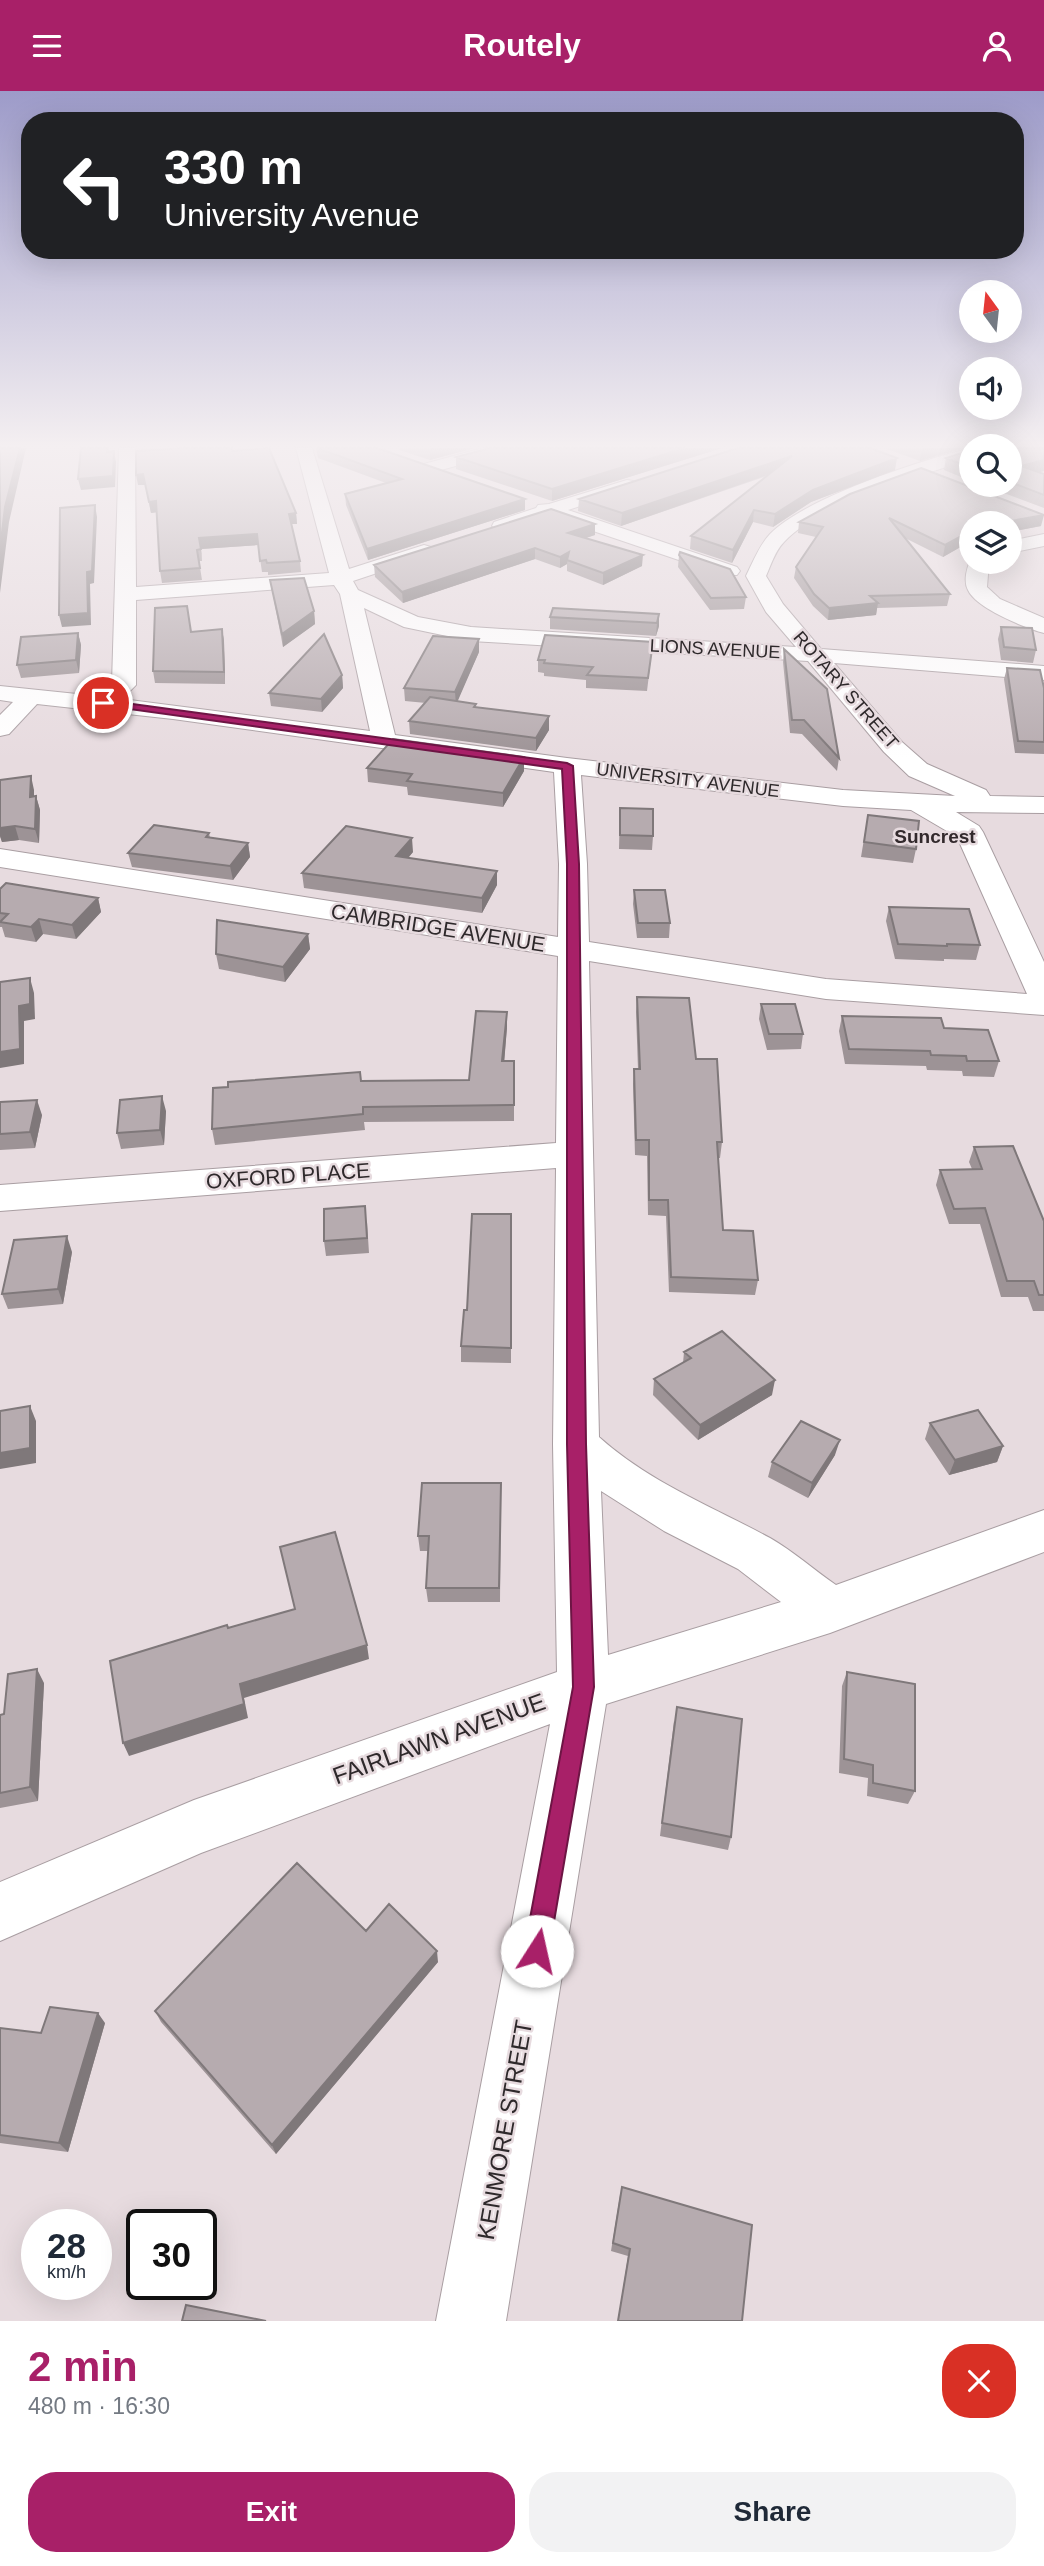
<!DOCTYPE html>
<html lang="en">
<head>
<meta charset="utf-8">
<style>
	:root { --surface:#fff; --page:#f2f2f3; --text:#1f2937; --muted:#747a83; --accent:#a82068 }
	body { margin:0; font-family:Helvetica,sans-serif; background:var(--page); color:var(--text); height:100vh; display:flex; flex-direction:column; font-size:26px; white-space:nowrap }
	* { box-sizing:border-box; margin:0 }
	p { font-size:23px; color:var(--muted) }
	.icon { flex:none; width:38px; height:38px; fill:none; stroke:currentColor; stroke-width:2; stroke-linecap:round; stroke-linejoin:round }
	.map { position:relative; height:2230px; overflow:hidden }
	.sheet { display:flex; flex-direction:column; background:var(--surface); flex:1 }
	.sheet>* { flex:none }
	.guide { position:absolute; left:21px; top:21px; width:1003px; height:147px; border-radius:28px; box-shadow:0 7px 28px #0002; background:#202124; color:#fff; overflow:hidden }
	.needle { width:46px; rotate:345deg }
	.controls { position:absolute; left:959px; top:189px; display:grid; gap:14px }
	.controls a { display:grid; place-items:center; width:63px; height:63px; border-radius:50%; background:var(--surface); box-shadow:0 7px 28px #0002; font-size:35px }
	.speed { position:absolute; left:21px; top:2118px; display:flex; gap:14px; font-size:35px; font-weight:700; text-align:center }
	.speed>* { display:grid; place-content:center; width:91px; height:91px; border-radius:50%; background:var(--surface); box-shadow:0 7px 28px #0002; line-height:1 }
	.speed small { font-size:18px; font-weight:400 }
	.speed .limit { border:4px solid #111; border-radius:10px; background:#fff; color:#111 }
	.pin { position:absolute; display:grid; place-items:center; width:60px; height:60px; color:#fff; margin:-30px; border:4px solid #fff; border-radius:50%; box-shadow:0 2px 7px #0007 }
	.me { position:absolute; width:77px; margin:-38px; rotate:10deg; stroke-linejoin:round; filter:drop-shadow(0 0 5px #0008) }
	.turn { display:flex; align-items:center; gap:24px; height:147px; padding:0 28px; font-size:32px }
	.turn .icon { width:91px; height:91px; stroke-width:2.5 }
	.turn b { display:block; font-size:49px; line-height:60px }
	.round { display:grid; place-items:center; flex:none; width:74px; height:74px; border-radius:28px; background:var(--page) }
	.overview { display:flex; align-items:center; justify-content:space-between; height:119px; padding:0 28px }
	h1 { font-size:42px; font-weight:800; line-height:52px; color:var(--accent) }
	.action { display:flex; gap:14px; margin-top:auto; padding:14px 28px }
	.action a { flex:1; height:80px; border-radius:28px; background:var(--accent); color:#fff; font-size:28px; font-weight:800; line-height:80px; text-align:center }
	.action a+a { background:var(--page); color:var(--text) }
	header { display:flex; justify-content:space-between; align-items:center; height:91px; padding:0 28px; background:var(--accent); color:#fff; font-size:32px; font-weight:800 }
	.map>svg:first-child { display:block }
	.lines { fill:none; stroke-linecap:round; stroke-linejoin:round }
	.minor-casing { stroke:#a99ea2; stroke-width:2 }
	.minor { fill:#fff; fill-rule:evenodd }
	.wall { fill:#9d9396 }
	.shaded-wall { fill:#7f787a }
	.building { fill:#b6abaf; stroke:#7f787a; stroke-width:2 }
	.route { fill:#a82068; stroke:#6d1544; stroke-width:2 }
	.labels { text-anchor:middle; stroke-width:5; stroke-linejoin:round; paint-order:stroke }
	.far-street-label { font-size:18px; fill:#2e292b; stroke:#e7dbdf }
	.far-neighbourhood-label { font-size:19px; font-weight:bold; fill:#32292c; stroke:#e7dbdf }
	.street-label { font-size:21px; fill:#2e292b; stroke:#e7dbdf }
	.near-street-label { font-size:24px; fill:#2e292b; stroke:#e7dbdf }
</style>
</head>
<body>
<header><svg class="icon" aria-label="menu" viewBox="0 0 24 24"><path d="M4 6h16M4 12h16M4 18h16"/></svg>Routely<svg class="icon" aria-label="person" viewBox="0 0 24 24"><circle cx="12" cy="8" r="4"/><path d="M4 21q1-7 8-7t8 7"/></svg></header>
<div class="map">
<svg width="1044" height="2230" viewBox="0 0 1044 2230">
	<rect width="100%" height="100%" fill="#e7dbdf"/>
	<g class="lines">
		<g class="minor-casing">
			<path id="minor" d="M119 357H135L136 496 329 482 296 357H312L349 478 424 454 431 456 434 460 431 464 353 490 358 499 418 526 471 536 796 556 766 521 746 485C753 471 759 455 770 443 805 407 921 369 971 357V368C918 386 822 410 784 451 775 460 771 474 766 485L783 513 821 558 1044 575V589L834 572 902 651 927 673 986 699 990 705 1044 706V722L956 721 979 735 983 741 1044 871V924L826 908 589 870 599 1346C649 1391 711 1415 770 1447 793 1460 814 1479 836 1494L1044 1419V1461L830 1542 606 1613 506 2230H436L550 1633 201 1762 0 1850V1791L194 1709 557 1581 553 1353 556 1077 0 1120V1094L556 1052 558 865 0 776V758L558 846 559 773 554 681 173 628 37 613 9 643 0 645V624L13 611 0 609V595L96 605 112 592ZM334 494 340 503 370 640 122 608 136 594V509ZM364 517 404 536 471 550 808 570 884 661 909 685 955 705 843 699 567 667 395 644ZM581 684 843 715 911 719 957 746 1027 903 826 888 589 851 587 773ZM601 1400 664 1440 738 1478 781 1511 608 1564Z
				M483 357H509L507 361 430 382 421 377 424 373Z
				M627 389 633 390 636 394 633 398 568 419 737 476 740 480 737 484H723L549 425 501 441 492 435 494 431 536 417 538 414 549 413Z
				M1044 443V455L1010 462V450Z
				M971 468V471H989L987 496 1000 508 1044 527V542C1025 537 976 517 968 499 963 490 967 476 971 468Z"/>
		</g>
		<use href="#minor" class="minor"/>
	</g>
	<path class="wall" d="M316 357H377L525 419 368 469 346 414 345 403 386 392 318 367Z
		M399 357H474L430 369 399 359Z
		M490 357H722L552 410 456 378V366Z
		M738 357 895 379 811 411 773 436 753 431 732 472 690 458 691 445 767 385 621 435 578 420 579 408Z
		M884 357H963L920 370Z
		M1010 357H1044V380L1039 381 1044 383V417L982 394H1010Z
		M971 359V390L944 379 946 367Z
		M233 360 296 422 297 433H291L300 470 301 481 268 484V481H262L258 454 201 458 202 470H199L202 489 162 492 160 480 157 421 151 422 145 394H138Z
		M850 403 1041 435 1010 441V432H971V450L943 466 905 447 950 503 947 515 877 517 876 524 828 529 813 515 794 487 796 476 816 446 798 442 799 431Z
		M595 444 585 447 642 475 603 494 567 480V473L560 477 535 468 403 512 375 486 374 474Z
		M679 464 746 506 744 518 710 519 678 476Z
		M270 489 314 520 315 533 283 556Z
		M659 523V535L656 545 550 538V526Z
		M1001 536 1036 559 1033 572 1001 569 998 548Z
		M222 538 224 550 225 593 155 592 153 580Z
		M78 542 81 554 79 582 21 587 17 574Z
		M653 551 647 600 586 597V589L544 585V582L538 581V569Z
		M784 558 839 667 837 680 802 643 790 642 783 571Z
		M479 561 457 610 476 616 549 625V639L536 660 410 643 409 630 426 612 405 610 404 597Z
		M1007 577 1044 597V663L1015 662 1004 588Z
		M342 584 343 597 322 621 271 615 269 602Z
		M367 677 524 680 503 716 408 704 407 696 368 691Z
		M0 689 34 699V705H36L40 719 39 752 19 749 2 751 0 745Z
		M620 717 653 745 652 759 619 758Z
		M868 724 916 758 913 772 861 766Z
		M209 742 210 747 248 752 250 766 233 789 132 776 128 762Z
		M413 761 408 767 497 780V794L482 822 304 797 302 782Z
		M0 798 98 807 101 821 76 848 43 843 36 851 5 846 2 836H0Z
		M634 799 670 832 669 847H637L633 813Z
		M889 816 980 854 976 869 944 868V870L895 868 886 830Z
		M308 843 310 858 285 891 219 878 216 863Z
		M637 906 696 968 722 1051 720 1067H718L723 1139 758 1189 755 1204 669 1201 666 1125 648 1124 647 1065 635 1064 633 993 634 978H638L636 921Z
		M761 913 803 943 801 958 767 959 759 928Z
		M842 925 944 937 999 970 994 986 963 985 962 980 927 979 926 975 845 973 839 940Z
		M507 936 504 970H514V1030L364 1031 365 1039 215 1054 212 1038 361 990 469 989Z
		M0 1011 42 1024 35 1057 0 1059Z
		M166 1020 164 1054 121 1058 117 1042Z
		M974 1056 1044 1130V1220H1033L1028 1206H1001L980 1133H949L936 1094 940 1079 972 1078 969 1071Z
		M511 1123V1272L461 1271V1255L467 1219Z
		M367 1131 369 1162 326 1165 324 1150Z
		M72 1161 63 1213 8 1218 2 1203Z
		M684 1261 772 1304 698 1349 653 1304 654 1288 683 1272Z
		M930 1332 1003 1355 997 1371 949 1384 925 1348Z
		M835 1364 808 1407 768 1386 772 1371Z
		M501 1392 500 1511H428L426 1497 428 1460H420L418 1445Z
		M847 1581 915 1700 908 1713 867 1705 868 1687 839 1682 842 1595Z
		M44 1592 38 1710 0 1717V1624L4 1623Z
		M674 1630 731 1746 728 1759 660 1745Z
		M366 1840 438 1871 276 2063 161 1931 155 1920Z
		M105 1932 68 2061 0 2052V1937L41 1942Z
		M620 2104 742 2230H618L628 2165 611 2160Z"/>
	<path class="shaded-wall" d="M20 357H26L9 431 0 502V458L5 416Z
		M430 357H474L430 369Z
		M685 357H722L552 410V398Z
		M927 357H963L920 370 922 358Z
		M114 360 116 371 115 396 81 399 78 388Z
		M792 365 790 376 621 435 622 422Z
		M897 367 895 379 811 411 773 436 775 423 813 399Z
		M1044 369V380L1018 387 1021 375Z
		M143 383 145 394H138L136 384Z
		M525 408V419L368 469 367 458Z
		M156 410 158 421 151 422 149 411Z
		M95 414 97 426 94 492 90 493 91 534 62 536 59 524 87 481Z
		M754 419 753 431 732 472 733 459Z
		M296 422 297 433H290L289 423Z
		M1044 424 1041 435 1010 441V432H1000Z
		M595 433V444L568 453V442Z
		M971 440V450L943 466 945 454Z
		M257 443 258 454 201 458 202 470 199 447Z
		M535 457V468L403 512 402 501Z
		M569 461 567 473 560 477V466Z
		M643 464 642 475 603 494V482Z
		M878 512 876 524 828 529 829 517Z
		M314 520 315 533 283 556 282 543Z
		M659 523V535L656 545 657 532Z
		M222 538 224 550 225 593 224 581Z
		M78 542 81 554 79 582 76 569Z
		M479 548V561L456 614 455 601Z
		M342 584 343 597 322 621 321 608Z
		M549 625V639L536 660V647Z
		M524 666V680L503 716V702Z
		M31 685 34 699V720L30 706Z
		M36 705 40 719 39 752 35 738Z
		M15 735 19 749 2 751 0 745V737Z
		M412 747 413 761 397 780 396 765Z
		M248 752 250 766 233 789 230 775Z
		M497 780V794L482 822V807Z
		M98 807 101 821 76 848 72 834Z
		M39 828 43 843 36 851 31 836Z
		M308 843 310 858 285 891 283 876Z
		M30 887 34 902 35 928 24 930V973L0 977V961Z
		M507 921V936L503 986 502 970Z
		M162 1005 166 1020 164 1054 160 1039Z
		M37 1009 42 1024 35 1057 30 1041Z
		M67 1145 72 1161 63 1213 58 1198Z
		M775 1289 772 1304 698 1349 700 1334Z
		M30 1315 36 1330V1372L0 1378V1362Z
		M840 1349 835 1364 808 1407 812 1392Z
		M1003 1355 997 1371 949 1384 955 1369Z
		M367 1554 369 1568 244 1607 248 1627 129 1665 123 1652 240 1593Z
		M37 1578 44 1592 38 1710 30 1696Z
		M437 1860 438 1871 276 2063 272 2054Z
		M98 1922 105 1932 68 2061 59 2052Z"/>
	<path class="building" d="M0 357H20L5 416 0 458Z
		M81 357H108L107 361 114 360 113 385 78 388Z
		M185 357H232V360L269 357 296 422 289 423 300 470 267 472 266 469 260 470 257 443 199 447 201 458 197 459 200 477 160 480 156 410 149 411 143 383 136 384V360Z
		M317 357H377L525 408 367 458 345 403 402 388Z
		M490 357H685L552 398 456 366Z
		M738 357H870L897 367 813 399 775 423 754 419 733 459 691 445 792 365 622 422 579 408Z
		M1010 357H1044V369L1021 375 1044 383V404L1010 391Z
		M971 359V377L946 367Z
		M921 377 1044 424 1000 432H996L991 430 987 432H971V440L945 454 889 427 950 503 870 505 878 512 829 517 814 503 796 476 823 436 799 431 850 403Z
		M95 414 92 480 87 481 88 522 59 524 60 417Z
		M551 418 595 433 568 442 643 464 603 482 567 469 569 461 560 466 535 457 402 501 374 474Z
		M680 461 730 478 746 506 711 507 679 464Z
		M304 487 314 520 282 543 270 489Z
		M187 515 191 541 222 538 224 581 153 580 155 517Z
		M553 517 659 523 657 532 550 526Z
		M1001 536 1032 537 1036 559 1004 556Z
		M78 542 76 569 17 574 21 546Z
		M324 543 342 584 321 608 269 602Z
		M545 544 653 551 648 587 587 584 593 576 544 572 545 569H538Z
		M433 545 479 548 455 601 404 597Z
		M784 558 827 598 839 667 804 629H792Z
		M1007 577 1040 579 1044 597V651L1018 650Z
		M430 606 476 613 474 616 549 625 536 647 409 630Z
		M393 648 524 666 503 702 407 690 412 683 367 677Z
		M31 685 30 706 36 705 35 738 15 735 0 737V689Z
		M620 717 653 718V745L620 744Z
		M868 724 919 730 916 758 864 751Z
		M154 734 209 742 206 746 248 752 230 775 128 762Z
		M346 735 412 747 396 765 497 780 482 807 302 782Z
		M6 792 98 807 72 834 39 828 31 836 0 831 8 823 0 822V798Z
		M634 799H665L670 832H638Z
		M889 816 969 818 980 854 947 853V855L898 853Z
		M217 829 308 843 283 876 216 863Z
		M30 887V913L19 915 20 958 0 961V891Z
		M637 906 689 907 696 968H717L722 1051H717L723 1139 753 1140 758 1189 671 1186 668 1109H649V1049H636L634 978H640Z
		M761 913H795L803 943H769Z
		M476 920 507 921 502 970H514V1014L363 1016V1023L212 1038 213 997 228 996V991L360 981 361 990 469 989Z
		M842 925 941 927 944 937 988 939 999 970H967L966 965 931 964 930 960 849 958Z
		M162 1005 160 1039 117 1042 120 1009Z
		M37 1009 30 1041 0 1043V1011Z
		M1013 1055 1044 1130V1204H1039L1034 1190H1007L985 1117 954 1118 940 1079 982 1078 974 1056Z
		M365 1115 367 1147 324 1150V1118Z
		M472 1123H511V1257L461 1255 464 1219H467Z
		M67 1145 58 1198 2 1203 14 1149Z
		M722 1240 775 1289 700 1334 654 1288 691 1267 684 1261Z
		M30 1315V1357L0 1362V1320Z
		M978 1319 1003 1355 955 1369 930 1332Z
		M801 1330 840 1349 812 1392 772 1371Z
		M422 1392H501L499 1497H426L429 1445H418Z
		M335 1441 367 1554 240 1593 244 1613 123 1652 110 1570 227 1534 228 1537 295 1518 280 1456Z
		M37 1578 30 1696 0 1702V1624L4 1623 8 1583Z
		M847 1581 915 1593V1700L873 1692V1674L844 1668Z
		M677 1616 742 1628 731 1746 662 1732Z
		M297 1772 366 1840 389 1813 437 1860 272 2054 155 1920Z
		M50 1916 98 1922 59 2052 0 2044V1937L41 1942Z
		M622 2096 752 2134 742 2230H618L630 2158 613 2152Z
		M186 2214 266 2230H182Z"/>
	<linearGradient id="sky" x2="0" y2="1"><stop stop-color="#9d9bc9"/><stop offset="0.53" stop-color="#f4eff1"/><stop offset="1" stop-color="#f4eff1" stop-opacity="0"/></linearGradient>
	<rect width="1044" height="669" fill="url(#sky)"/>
	<path class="route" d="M103 609 567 672 573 675 579 773 586 1353 594 1596 549 1860 545 1869 537 1872 528 1869 524 1860 573 1596 567 1353V773L562 678 100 614V610Z"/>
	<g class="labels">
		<g class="far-street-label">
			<text transform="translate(715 558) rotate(3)" y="6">LIONS AVENUE</text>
			<text transform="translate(846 599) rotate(49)" y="6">ROTARY STREET</text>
			<text transform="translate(688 689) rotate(7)" y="6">UNIVERSITY AVENUE</text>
		</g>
		<g class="far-neighbourhood-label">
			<text x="935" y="752">Suncrest</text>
		</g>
		<g class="street-label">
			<text transform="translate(438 837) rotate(9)" y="7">CAMBRIDGE AVENUE</text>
			<text transform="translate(288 1085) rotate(-4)" y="7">OXFORD PLACE</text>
		</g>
		<g class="near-street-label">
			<text transform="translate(439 1648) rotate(-20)" y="8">FAIRLAWN AVENUE</text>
			<text transform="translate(505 2039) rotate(-80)" y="8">KENMORE STREET</text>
		</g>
	</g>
</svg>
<div class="controls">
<a><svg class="needle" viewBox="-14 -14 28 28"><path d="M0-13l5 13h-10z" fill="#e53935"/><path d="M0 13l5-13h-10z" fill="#747a83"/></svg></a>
<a><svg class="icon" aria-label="sound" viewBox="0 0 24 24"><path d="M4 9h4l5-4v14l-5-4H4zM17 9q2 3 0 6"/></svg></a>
<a><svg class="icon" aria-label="search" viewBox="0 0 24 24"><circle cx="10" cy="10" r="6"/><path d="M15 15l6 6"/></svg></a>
<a><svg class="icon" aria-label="layers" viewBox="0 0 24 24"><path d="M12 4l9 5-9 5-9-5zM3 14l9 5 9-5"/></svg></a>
</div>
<div class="speed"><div>28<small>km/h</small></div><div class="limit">30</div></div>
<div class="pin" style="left:103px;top:612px;background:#d93025"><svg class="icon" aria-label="arrive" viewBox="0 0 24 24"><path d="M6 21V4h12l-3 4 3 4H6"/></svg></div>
<svg class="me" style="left:537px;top:1860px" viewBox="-20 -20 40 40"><circle r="19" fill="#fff"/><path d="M0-13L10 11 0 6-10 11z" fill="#a82068"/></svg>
<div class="guide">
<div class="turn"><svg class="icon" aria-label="left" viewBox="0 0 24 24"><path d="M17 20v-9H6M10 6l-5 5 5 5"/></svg><div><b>330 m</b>University Avenue</div></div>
</div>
</div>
<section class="sheet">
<div class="overview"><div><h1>2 min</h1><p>480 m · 16:30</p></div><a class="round" style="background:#d93025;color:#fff"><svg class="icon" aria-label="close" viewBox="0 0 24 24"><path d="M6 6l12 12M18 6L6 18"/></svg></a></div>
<div class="action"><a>Exit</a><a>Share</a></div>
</section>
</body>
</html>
